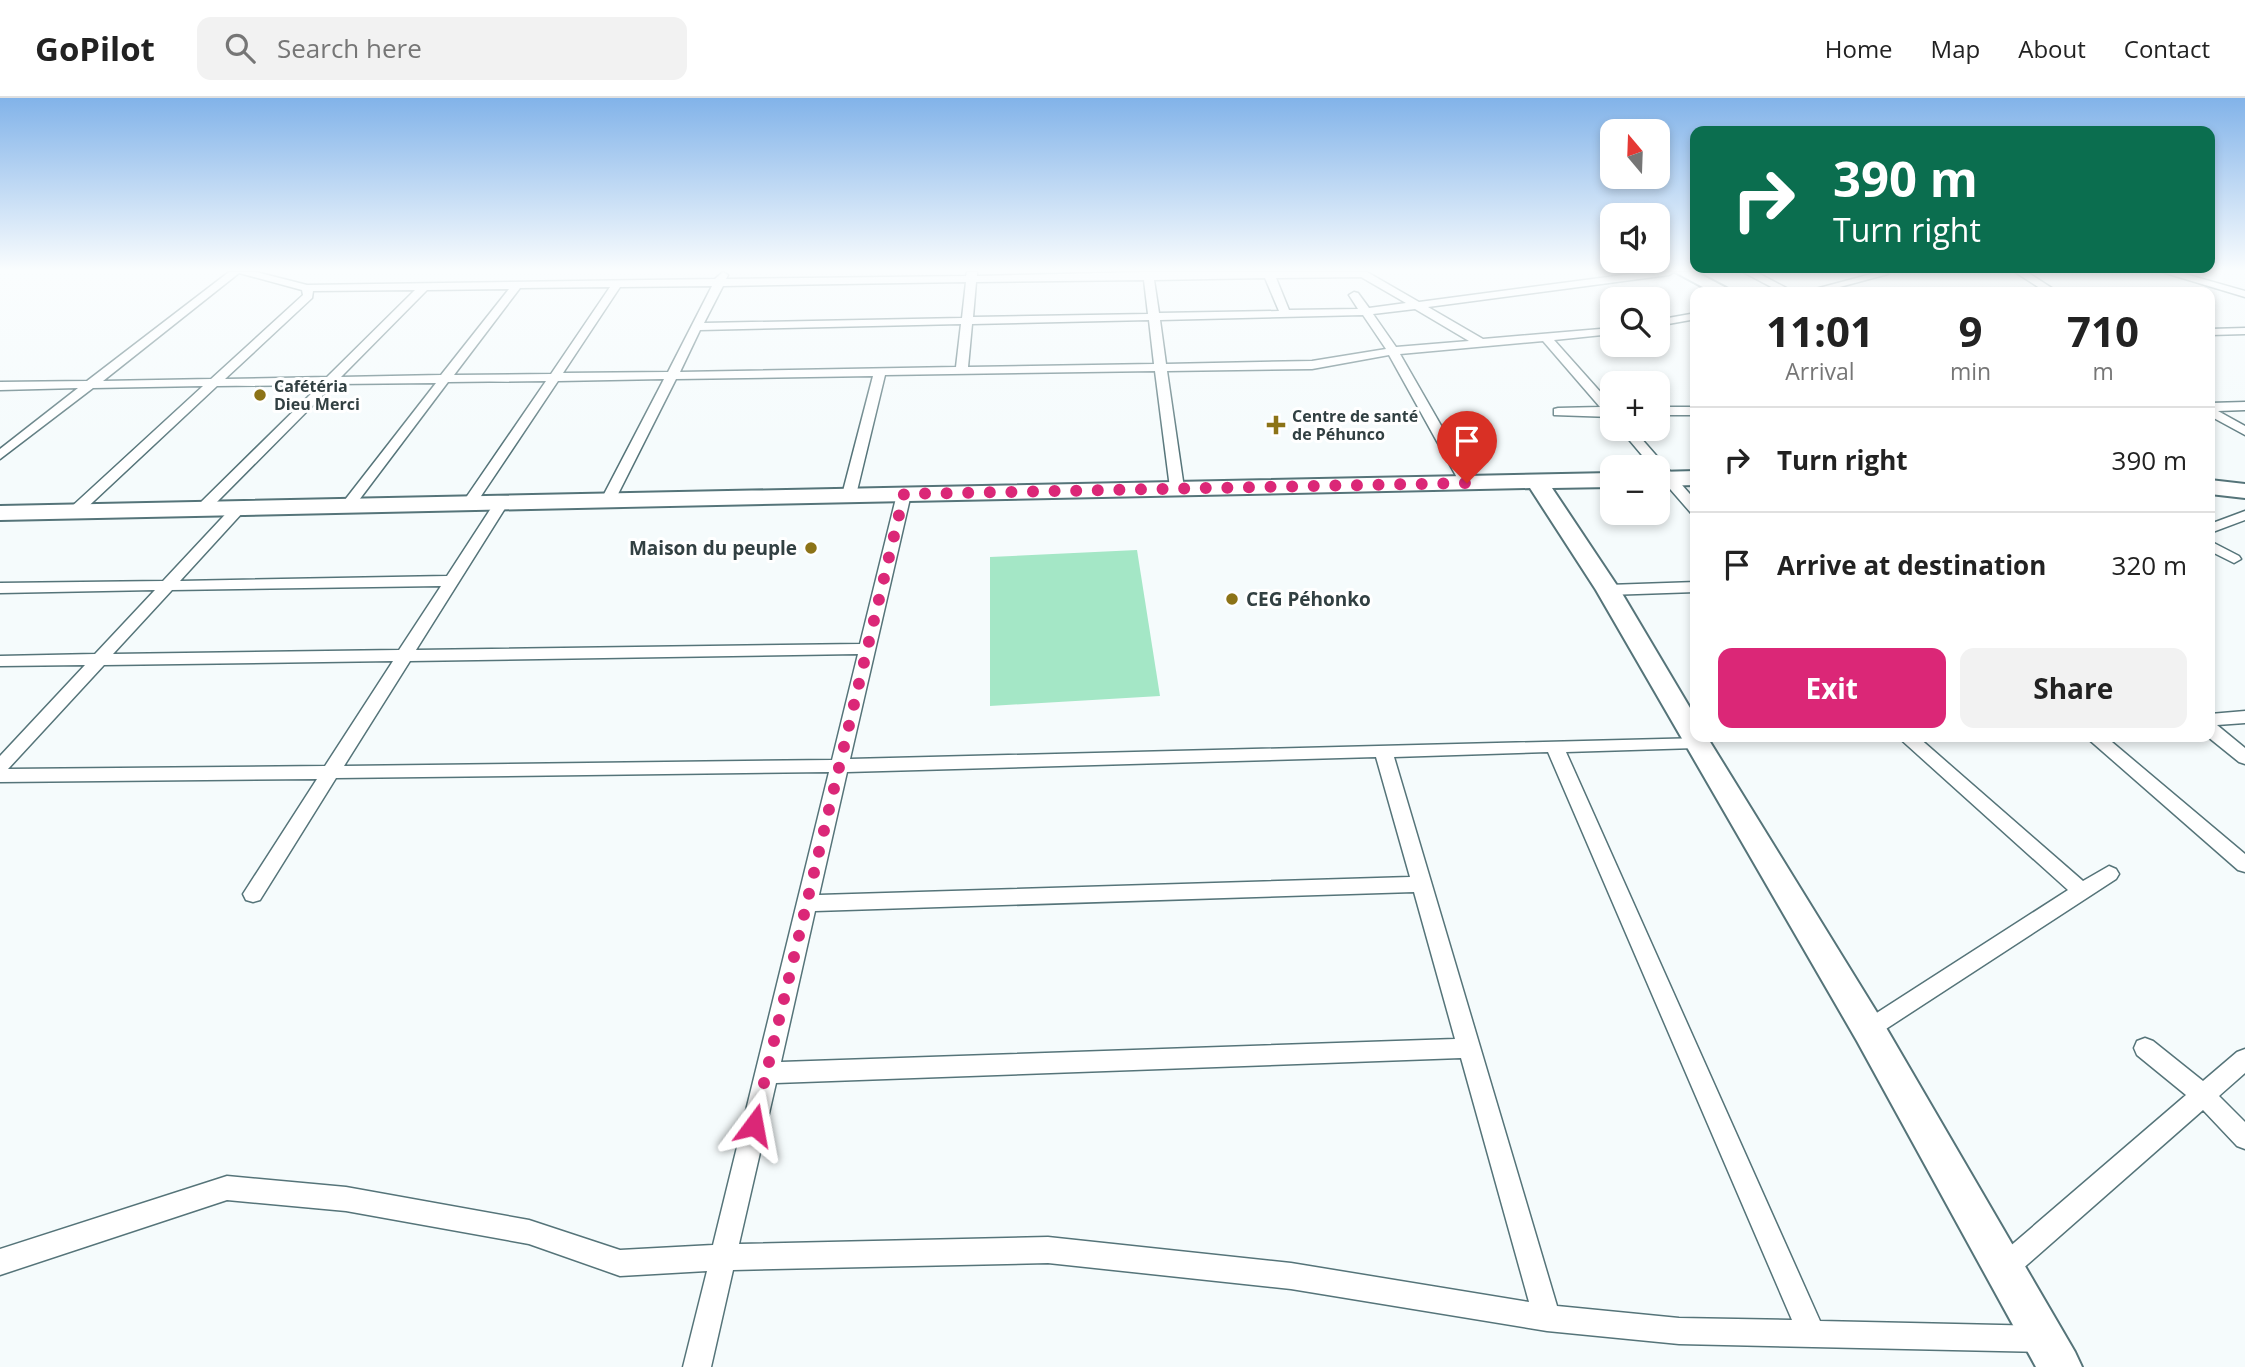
<!DOCTYPE html>
<html lang="en">
<head>
<meta charset="utf-8">
<style>
	:root { --surface:#fff; --page:#f2f2f2; --text:#222; --muted:#767676; --line:#e0e0e0; --accent:#db2777 }
	body { margin:0; font-family:"Open Sans",sans-serif; background:var(--page); color:var(--text); height:100vh; display:flex; flex-direction:column; font-size:26px; white-space:nowrap }
	* { box-sizing:border-box; margin:0 }
	p { font-size:23px; color:var(--muted) }
	.icon { flex:none; width:38px; height:38px; fill:none; stroke:currentColor; stroke-width:2; stroke-linecap:round; stroke-linejoin:round }
	.map { position:relative; flex:1; overflow:hidden }
	.panel { position:absolute; left:1690px; top:189px; width:525px; height:455px; display:flex; flex-direction:column; background:var(--surface); border-radius:14px; box-shadow:0 4px 10px #0003 }
	.panel>* { flex:none }
	.hud { position:absolute; left:1690px; top:28px; width:525px; height:147px; border-radius:14px; box-shadow:0 4px 10px #0003; background:#0b6e4f; color:#fff; overflow:hidden }
	.needle { width:46px; rotate:341deg }
	.controls { position:absolute; left:1600px; top:21px; display:grid; gap:14px }
	.controls a { display:grid; place-items:center; width:70px; height:70px; border-radius:14px; background:var(--surface); box-shadow:0 4px 10px #0003; font-size:35px }
	.pin { position:absolute; display:grid; place-items:center; width:60px; height:60px; color:#fff; margin:-72px -30px; border-radius:50% 50% 50% 0; rotate:-45deg; box-shadow:0 0 7px #0007 }
	.pin .icon { rotate:45deg }
	.me { position:absolute; width:77px; margin:-38px; rotate:13deg; stroke-linejoin:round; filter:drop-shadow(0 0 5px #0008) }
	.turn { display:flex; align-items:center; gap:24px; height:147px; padding:0 28px; font-size:32px }
	.turn .icon { width:91px; height:91px; stroke-width:2.5 }
	.turn b { display:block; font-size:49px; line-height:60px }
	.eta { display:flex; justify-content:space-evenly; align-items:center; height:119px; text-align:center }
	.eta b { font-size:42px; font-weight:700; line-height:49px }
	.cta { display:flex; gap:14px; margin-top:auto; padding:14px 28px }
	.cta a { flex:1; height:80px; border-radius:14px; background:var(--accent); color:#fff; font-size:28px; font-weight:700; line-height:80px; text-align:center }
	.cta a+a { background:var(--page); color:var(--text) }
	ul { padding:0; list-style:none }
	li { display:flex; align-items:center; gap:21px; height:105px; padding:0 28px; border-top:2px solid var(--line) }
	li div { flex:1 }
	li b { display:block; font-size:26px }
	li em { font-style:normal }
	header { display:flex; align-items:center; gap:42px; box-sizing:border-box; height:98px; padding:0 35px; background:var(--surface); border-bottom:2px solid var(--line) }
	header strong { font-size:33px }
	nav { display:flex; gap:38px; margin-inline-start:auto; font-size:24px }
	.search { width:490px; height:63px; background:var(--page); display:flex; align-items:center; gap:18px; box-sizing:border-box; padding:0 24px; border-radius:14px; color:var(--muted); font-size:26px }
	.map>svg:first-child { display:block }
	.green { fill:#a4e7c6 }
	.lines { fill:none; stroke-linecap:round; stroke-linejoin:round }
	.minor-casing { stroke:#557479; stroke-width:3 }
	.primary-casing { stroke:#557479; stroke-width:4 }
	.minor { fill:#fff; fill-rule:evenodd }
	.primary { fill:#fff; fill-rule:evenodd }
	.route { stroke:#db2777; stroke-width:12; stroke-dasharray:0 21.6 }
	.poi-dot { fill:#8c7317; stroke:#fff; stroke-width:2.5 }
	.labels { text-anchor:middle; stroke-width:6; stroke-linejoin:round; paint-order:stroke }
	.far-poi-label { font-size:16px; font-weight:bold; fill:#324042; stroke:#fff; text-anchor:start }
	.poi-label { font-size:19px; font-weight:bold; fill:#324042; stroke:#fff; text-anchor:end }
</style>
</head>
<body>
<header>
<strong>GoPilot</strong>
<div class="search"><svg class="icon" aria-label="search" viewBox="0 0 24 24"><circle cx="10" cy="10" r="6"/><path d="M15 15l6 6"/></svg>Search here</div>
<nav><a>Home</a><a>Map</a><a>About</a><a>Contact</a></nav>
</header>
<div class="map">
<svg width="2245" height="1269" viewBox="0 0 2245 1269">
	<rect width="100%" height="100%" fill="#f5fbfc"/>
	<path class="green" d="M1137 452 1160 598 990 608V459Z"/>
	<g class="lines">
		<g class="minor-casing">
			<path id="minor" d="M229 174H256L307 187 715 181 723 174 728 177 726 181 966 178 967 174H977V178L1143 174H1367L1419 204 1646 174H1674L1669 177 1428 209 1483 241 1612 230V236L1554 242 1612 307V319L1554 317V311L1558 310 1600 309 1543 243 1400 256 1474 385 1467 389 1460 385 1389 257 1312 271 1167 273 1184 390 1177 394 1170 390 1155 273 885 277 856 397 849 401 842 397 873 278 676 281 615 402 608 406 601 402 664 281 558 283 475 407 470 408 463 404 546 283 448 284 353 410 348 411 341 407 436 285 334 286 207 414H197V408L320 287 217 288 79 417H69V411L203 288 93 290 0 361V351L78 290 0 292V284L87 283ZM239 175 302 192 303 197 211 281 103 283ZM1361 179 1406 205 1369 210 1358 195 1354 194 1349 197 1358 211 1289 212 1276 180ZM1265 180 1279 213 1159 215 1154 182ZM1144 182 1148 216 973 219 976 184ZM966 184 962 220 704 225 723 188ZM712 188 668 274 563 275 620 189ZM610 189 551 276 454 277 520 190ZM509 191 441 277 341 279 427 192ZM415 192 327 279 225 281 312 200 313 193ZM1415 211 1469 243 1396 249 1373 216ZM1363 217 1386 251 1312 263 1166 266 1160 222ZM1149 222 1154 266 968 269 972 226ZM961 226 956 269 680 274 700 232Z
				M1743 174H1756L1794 194H1781Z
				M1879 174 1888 176 1821 194H1804Z
				M2015 174H2027L2058 194H2046Z
				M2162 174H2178L2245 193V199Z
				M1696 215V221L1657 228V222Z
				M2245 230V236L2210 237V231Z
				M2245 304V312L2218 313 2245 328V337L2210 318V305Z
				M1657 309H1696V317H1657Z
				M1620 331H1633L1696 403V416L1691 415 1657 376V369H1652Z
				M904 392 911 396 850 661 1702 640 1705 644 1696 650 1566 654 1820 1223 2044 1228 2053 1232 2057 1241 2053 1250 2044 1254 1679 1246 1547 1233 1291 1191 1048 1165 733 1172 711 1269H683L707 1173 620 1178 529 1146 346 1113 227 1102 0 1177V1151L227 1078 346 1089 529 1122 620 1152 713 1147 829 674 336 680 260 802 253 804 246 802 243 796 317 681 0 684V658L85 567 0 568V558L95 556 155 492 0 495V485L163 483 234 407H244V413L180 483 447 478 497 401 502 400 509 404 416 552 860 546 897 396ZM441 488 399 552 113 556 172 492ZM858 556 832 662 344 668 410 563ZM393 563 325 668 8 671 104 567ZM1548 654 1792 1222 1679 1220 1557 1208 1394 659ZM1376 659 1410 779 819 797 847 674ZM1414 794 1455 941 781 964 815 813ZM1461 960 1529 1204 1291 1165 1048 1139 739 1146 776 985Z
				M2245 413V422L2210 435V426Z
				M2210 443 2239 458 2241 461 2234 465 2210 453Z
				M1696 484V494L1608 497 1600 492 1608 487Z
				M2245 613V625L2217 627 2245 650V666L2239 664 2208 639H2210V616Z
				M1898 639H1918L2083 783 2109 768 2116 771 2119 776 2116 781 1869 942 1861 939 1858 932 1861 925 2068 792Z
				M2086 639H2106L2245 756V774L2238 772Z
				M2145 940 2153 943 2203 983 2237 954 2245 951V975L2219 998 2245 1024V1051L2237 1048 2203 1012 2012 1180 2003 1184 1994 1180 1990 1171 1994 1162 2186 997 2137 957 2134 950 2137 943Z"/>
		</g>
		<g class="primary-casing">
			<path id="primary" d="M1675 174H1696L1734 194H1712Z
				M1696 373V387L1657 388V374Z
				M1612 375V389L1552 390 1620 492 1696 620V639H1707L1881 921 2075 1254 2082 1269H2036L1857 943 1596 492 1530 390 0 422V408Z
				M2210 382 2245 386V400L2210 396Z"/>
		</g>
		<use href="#minor" class="minor"/>
		<use href="#primary" class="primary"/>
	</g>
	<linearGradient id="sky" x2="0" y2="1"><stop stop-color="#82b3e9"/><stop offset="0.49" stop-color="#fafdfe"/><stop offset="1" stop-color="#fafdfe" stop-opacity="0"/></linearGradient>
	<rect width="2245" height="352" fill="url(#sky)"/>
	<g class="lines">
		<path class="route" d="M754 1027 904 396 1467 385"/>
	</g>
	<g class="poi-dot">
		<circle cx="260" cy="297" r="7"/>
		<path d="M1272.5 316.5h7v7h7v7h-7v7h-7v-7h-7v-7h7z"/>
		<circle cx="811" cy="450" r="7"/>
		<circle cx="1232" cy="501" r="7"/>
	</g>
	<g class="labels">
		<g class="far-poi-label">
			<text x="274" y="294">Cafétéria<tspan x="274" dy="18">Dieu Merci</tspan></text>
			<text x="1292" y="324">Centre de santé<tspan x="1292" dy="18">de Péhunco</tspan></text>
		</g>
		<g class="poi-label">
			<text x="797" y="457">Maison du peuple</text>
			<text x="1246" y="508" text-anchor="start">CEG Péhonko</text>
		</g>
	</g>
</svg>
<div class="controls">
<a><svg class="needle" viewBox="-14 -14 28 28"><path d="M0-13l5 13h-10z" fill="#e53935"/><path d="M0 13l5-13h-10z" fill="#767676"/></svg></a>
<a><svg class="icon" aria-label="sound" viewBox="0 0 24 24"><path d="M4 9h4l5-4v14l-5-4H4zM17 9q2 3 0 6"/></svg></a>
<a><svg class="icon" aria-label="search" viewBox="0 0 24 24"><circle cx="10" cy="10" r="6"/><path d="M15 15l6 6"/></svg></a>
<a>+</a>
<a>−</a>
</div>
<div class="pin" style="left:1467px;top:385px;background:#d93025"><svg class="icon" aria-label="arrive" viewBox="0 0 24 24"><path d="M6 21V4h12l-3 4 3 4H6"/></svg></div>
<svg class="me" style="left:754px;top:1027px" viewBox="-20 -20 40 40"><path d="M0-17L14 15 0 8-14 15z" fill="#db2777" stroke="#fff" stroke-width="4"/></svg>
<div class="hud">
<div class="turn"><svg class="icon" aria-label="right" viewBox="0 0 24 24"><path d="M7 20v-9h11M14 6l5 5-5 5"/></svg><div><b>390 m</b>Turn right</div></div>
</div>
<section class="panel">
<div class="eta">
<div><b>11:01</b><p>Arrival</p></div>
<div><b>9</b><p>min</p></div>
<div><b>710</b><p>m</p></div>
</div>
<ul>
<li><svg class="icon" aria-label="right" viewBox="0 0 24 24"><path d="M7 20v-9h11M14 6l5 5-5 5"/></svg><div><b>Turn right</b></div><em>390 m</em></li>
<li><svg class="icon" aria-label="arrive" viewBox="0 0 24 24"><path d="M6 21V4h12l-3 4 3 4H6"/></svg><div><b>Arrive at destination</b></div><em>320 m</em></li>
</ul>
<div class="cta"><a>Exit</a><a>Share</a></div>
</section>
</div>
</body>
</html>
